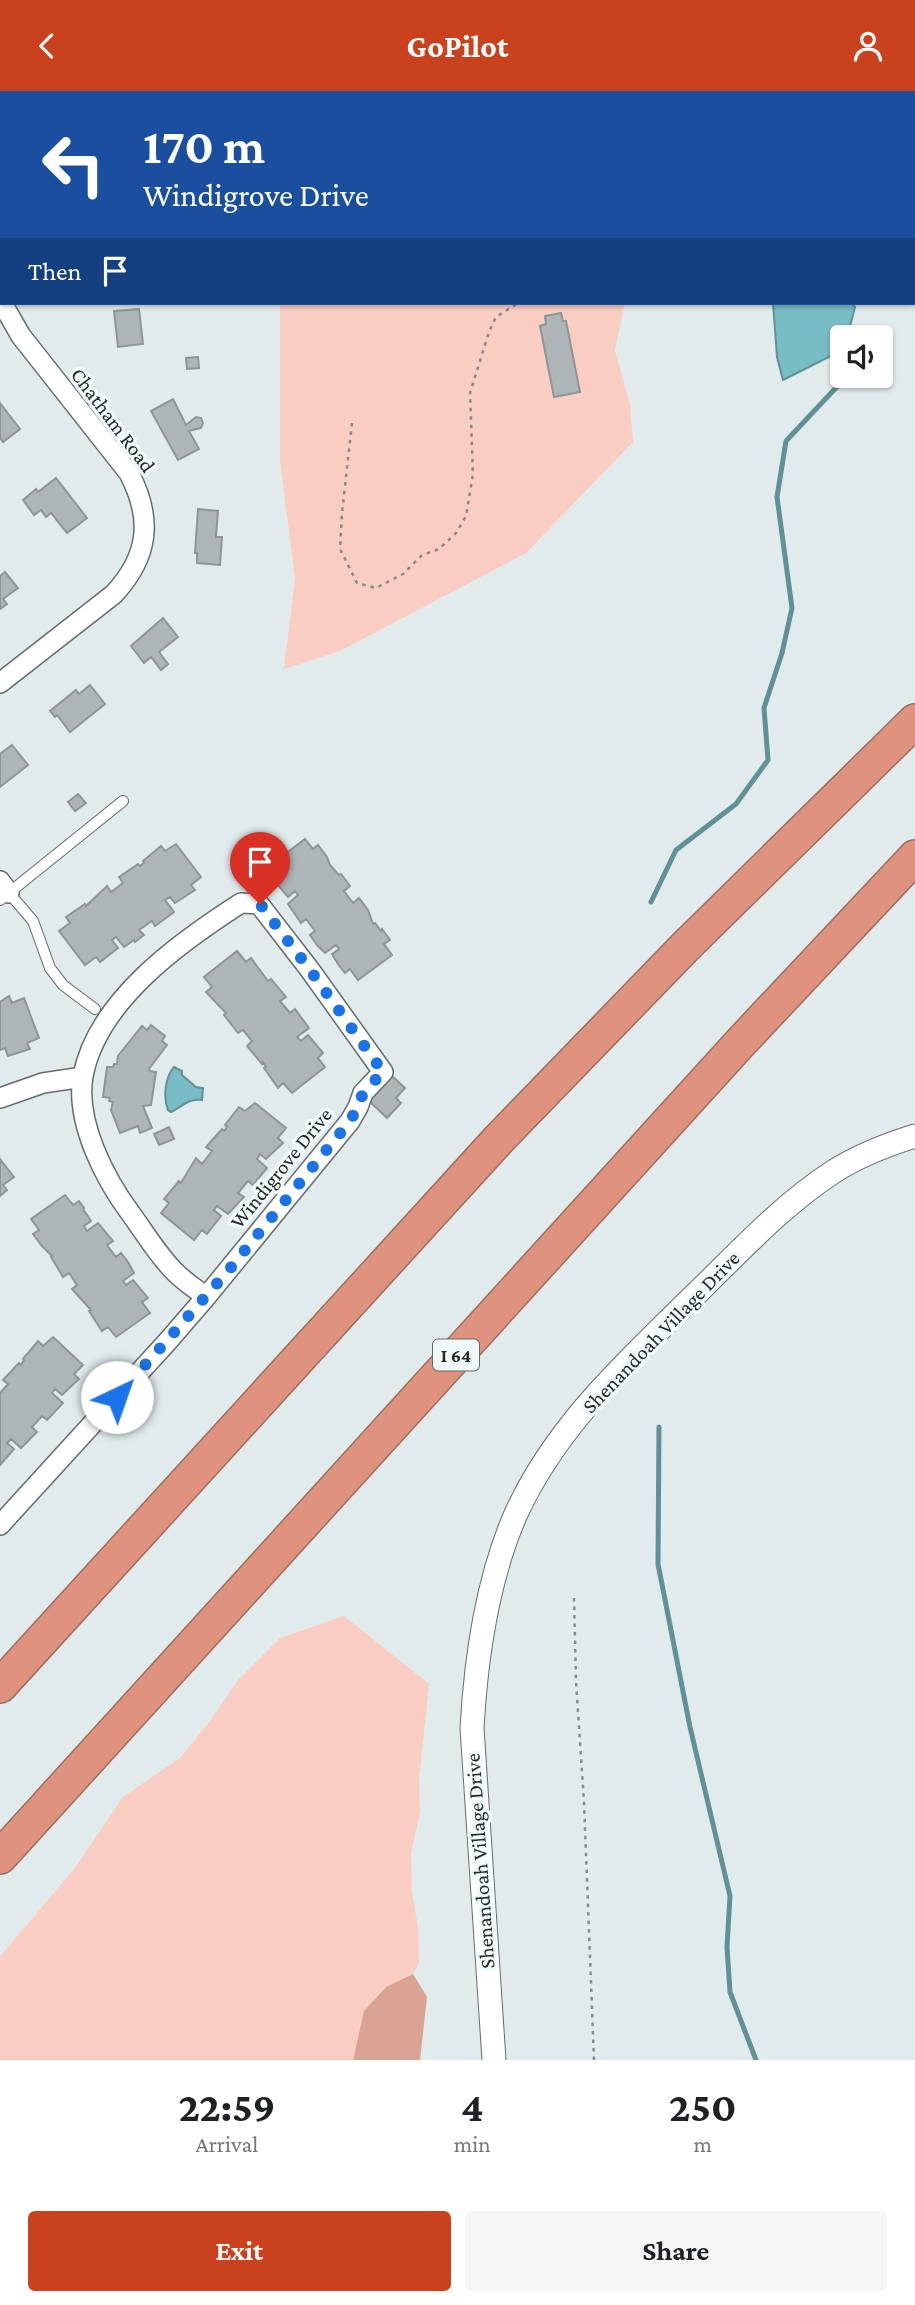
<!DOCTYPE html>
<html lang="en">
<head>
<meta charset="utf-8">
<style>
	:root { --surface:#fff; --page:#f6f6f6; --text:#202124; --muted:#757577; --accent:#ca411e }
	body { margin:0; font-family:"Crimson Pro",serif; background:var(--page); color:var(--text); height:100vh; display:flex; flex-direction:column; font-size:26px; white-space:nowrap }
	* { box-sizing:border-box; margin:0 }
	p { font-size:23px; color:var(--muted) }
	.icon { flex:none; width:38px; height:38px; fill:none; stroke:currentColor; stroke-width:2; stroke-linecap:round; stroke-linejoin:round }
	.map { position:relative; height:1969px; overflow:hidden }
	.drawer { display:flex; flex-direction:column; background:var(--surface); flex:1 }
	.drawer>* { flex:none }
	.guide { position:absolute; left:0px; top:0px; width:915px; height:214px; box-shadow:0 2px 5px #0004; background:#1a4fa0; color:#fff; overflow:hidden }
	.tools { position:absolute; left:830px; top:234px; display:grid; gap:14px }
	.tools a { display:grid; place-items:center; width:63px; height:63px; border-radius:7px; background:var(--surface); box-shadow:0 2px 5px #0004; font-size:35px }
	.pin { position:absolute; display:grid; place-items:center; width:60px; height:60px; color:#fff; margin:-72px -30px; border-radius:50% 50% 50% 0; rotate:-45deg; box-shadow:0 0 7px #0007 }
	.pin .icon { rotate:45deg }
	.me { position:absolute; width:77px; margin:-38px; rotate:42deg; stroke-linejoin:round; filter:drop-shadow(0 0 5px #0008) }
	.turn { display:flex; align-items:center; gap:24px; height:147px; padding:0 28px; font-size:32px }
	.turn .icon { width:91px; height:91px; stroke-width:2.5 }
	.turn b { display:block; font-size:49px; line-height:60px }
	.then { display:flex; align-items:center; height:66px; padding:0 28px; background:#0003; gap:14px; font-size:26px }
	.eta { display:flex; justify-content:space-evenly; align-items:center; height:119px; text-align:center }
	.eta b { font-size:42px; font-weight:700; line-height:49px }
	.primary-button { display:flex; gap:14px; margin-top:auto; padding:14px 28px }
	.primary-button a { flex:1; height:80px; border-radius:7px; background:var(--accent); color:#fff; font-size:28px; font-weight:700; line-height:80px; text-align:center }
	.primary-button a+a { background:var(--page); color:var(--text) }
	header { display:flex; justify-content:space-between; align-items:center; height:91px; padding:0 28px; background:var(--accent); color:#fff; font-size:32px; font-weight:700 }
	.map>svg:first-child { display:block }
	.green { fill:#f9cdc2 }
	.forest { fill:#daa293 }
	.water { fill:#78bdc6; stroke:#5f9197; stroke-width:2 }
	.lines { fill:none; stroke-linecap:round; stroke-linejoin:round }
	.stream { stroke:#5f9197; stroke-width:5 }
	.building { fill:#adb5b6; stroke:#8d9597; stroke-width:2 }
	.service-casing { stroke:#656c6d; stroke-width:12 }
	.minor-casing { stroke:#656c6d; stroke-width:22 }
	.tertiary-casing { stroke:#656c6d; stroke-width:25 }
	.motorway-casing { stroke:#9e6d60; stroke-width:36 }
	.path { stroke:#858b8b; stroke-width:2.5; stroke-dasharray:3.5 5; stroke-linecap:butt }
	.service { stroke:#fff; stroke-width:10 }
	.minor { stroke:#fff; stroke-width:19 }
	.tertiary { stroke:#fff; stroke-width:23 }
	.motorway { stroke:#df927e; stroke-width:33 }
	.route { stroke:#1a73e8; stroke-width:12; stroke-dasharray:0 21.6 }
	.labels { text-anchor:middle; stroke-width:7; stroke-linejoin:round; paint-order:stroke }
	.shield { fill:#f0f9fa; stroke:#636768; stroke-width:2 }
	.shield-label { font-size:19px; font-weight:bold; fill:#262929 }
	.street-label { font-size:21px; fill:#262929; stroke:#f0f9fa }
</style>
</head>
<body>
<header><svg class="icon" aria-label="back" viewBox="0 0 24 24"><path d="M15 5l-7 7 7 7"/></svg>GoPilot<svg class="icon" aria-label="person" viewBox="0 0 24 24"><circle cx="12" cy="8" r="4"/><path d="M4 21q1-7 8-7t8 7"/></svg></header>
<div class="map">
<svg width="915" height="1969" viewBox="0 0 915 1969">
	<rect width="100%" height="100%" fill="#e2ebec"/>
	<path class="green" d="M282 0H915V137L914 2H282Z
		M280 212H625L615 259 630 314 633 351 526 462 340 560 284 578 295 487 280 369Z
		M344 1525 429 1593 419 1689 420 1721 411 1763 412 1800 418 1837 419 1871 413 1883 386 1896 364 1920 353 1969H0V1865L75 1777 123 1706 180 1667 213 1626 238 1589 280 1547Z"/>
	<path class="forest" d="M413 1883 427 1906 420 1969H353L364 1920 386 1896Z"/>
	<path class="water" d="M773 212H852L855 216 847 247H842V256L837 262 783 289 777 266Z
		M174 976 182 980V984L196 996 203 997 202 1009C188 1007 182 1016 171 1021L168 1019C163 1007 165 986 174 976Z"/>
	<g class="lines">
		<path class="stream" d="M651 811 676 759 736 713 768 669 764 617 782 562 792 517 777 406 786 350 847 285
			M659 1336 658 1473 690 1636 730 1805 727 1856 730 1901 756 1969"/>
	</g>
	<path class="building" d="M139 218 143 253 118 256 114 220Z
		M561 222 563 230H566L580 301 554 306 540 235 546 233 545 225Z
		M198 266 199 277 187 278 186 267Z
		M173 308 186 334 196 326 201 327 203 332 201 337 189 340 199 358 178 369 151 320Z
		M0 312 20 338 3 351 0 347Z
		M56 387 87 427 67 442 51 422 46 426 41 419 34 424 23 409 36 398 38 401Z
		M198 418 218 420 216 446H222L220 474 197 472V462H195Z
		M5 481 18 497 3 508 7 513 0 518V485Z
		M163 527 178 546 159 561 168 573 161 579 151 566 144 572 131 555Z
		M90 594 105 613 70 641 57 624 55 626 50 620 76 599 79 603Z
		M12 654 28 674 0 696V663Z
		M78 703 86 712 75 720 68 711Z
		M305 748 313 758 318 754 327 766 330 774 339 784 341 783 350 795 344 800 353 812 359 807 368 819 373 833 375 832 381 840 382 838 390 849 384 853 392 864 358 889 350 878 345 882 338 873 332 863 339 858 336 854 325 862 317 854 310 844 315 840 306 828 301 832 288 813 298 804 295 800 288 806 273 788 279 784 271 774Z
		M176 753 201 786 191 794 195 799 175 812 170 806 165 809 174 821 155 835 152 830 139 839 144 844 135 851 134 849 124 856 116 846 112 849 118 857 100 871 96 866 85 874 59 840 70 832 66 826 85 813 86 815 107 795 111 801 123 792 119 786 138 773 140 775 144 772 143 770 161 755 165 760Z
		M237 860 246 871 251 867 268 890 271 888 286 906 280 910 290 922 295 918 309 937 297 946 301 950 308 944 323 962 318 967 325 976 292 1002 283 992 278 997 264 977 266 976 263 971 262 973 247 955 252 950 243 939 238 942 224 924 226 922 206 901 212 896 204 886Z
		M9 905 12 912 24 907 39 947 27 952 30 958 8 965 5 957 0 959V911Z
		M151 934 165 945 162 950 167 954 149 978 150 980 156 981 151 1014 143 1015 152 1037 140 1042 138 1035 120 1042 111 1019 113 1011 109 1010 110 1007 103 1006 107 976H113L114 973H117L118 965 142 935 147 939Z
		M390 983 405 997 396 1007 401 1012 387 1027 367 1008Z
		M255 1012 286 1037 278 1047 283 1052 266 1068 260 1063 257 1068 267 1077 253 1094 248 1090 238 1102 244 1106 228 1123 217 1115 214 1119 221 1125 207 1143 202 1139 194 1149 161 1122 169 1112 164 1108 179 1090 181 1092 196 1067 202 1073 212 1060 206 1056 222 1038 224 1040 227 1036 225 1034 239 1016 245 1020Z
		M169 1036 174 1048 159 1054 154 1043Z
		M0 1068 14 1086 3 1094 7 1099 0 1105Z
		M65 1104 73 1114 79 1110 84 1117 83 1118 91 1130 84 1135 87 1140 98 1132 113 1150 107 1154 116 1166 121 1162 128 1171 134 1182 123 1190 126 1194 133 1189 148 1207 142 1211 150 1222 116 1246 108 1236 102 1240 89 1220 91 1219 72 1198 77 1194 69 1182 63 1186 51 1166 52 1165 42 1155 33 1143 39 1139 31 1128Z
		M53 1246 83 1274 74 1283 79 1288 62 1304 55 1298 52 1302 63 1312 47 1329 42 1325 32 1336 37 1341 21 1357 11 1348 7 1352 14 1358 0 1374V1302L8 1293 3 1289 19 1272 21 1274 24 1269 23 1268 38 1250 43 1255Z"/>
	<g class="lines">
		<g class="service-casing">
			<path id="service" d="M9 802 33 830 50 877 63 894 95 918
				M0 809 123 710"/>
		</g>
		<g class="minor-casing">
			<path id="minor" d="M0 592 114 503C149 465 153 428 129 382L21 245 2 212
				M0 790 9 802
				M241 812 259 813 310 879 383 981 363 1002 358 1016 350 1030 206 1206C196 1198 185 1191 176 1182 159 1166 145 1142 131 1123 105 1088 75 1031 83 985 97 910 180 851 241 812Z
				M0 1007 43 992 83 986
				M0 1434 168 1250 206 1206"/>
		</g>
		<g class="tertiary-casing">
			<path id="tertiary" d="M494 1969 472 1637C476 1566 487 1490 515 1425 556 1333 632 1266 702 1197 744 1156 784 1113 833 1081 858 1065 886 1054 915 1045"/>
		</g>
		<g class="motorway-casing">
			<path id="motorway" d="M0 1595 499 1048 686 855 915 630
				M0 1766 742 950 915 766"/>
		</g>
		<path class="path" d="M575 0V2
			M352 332 342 422 340 458 357 492 376 497 403 483 422 464 439 458 456 442 466 425 473 383 470 302 489 241 496 226 518 212
			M574 1507 576 1590 584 1711 594 1969"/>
		<use href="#service" class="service"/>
		<use href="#minor" class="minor"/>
		<use href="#tertiary" class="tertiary"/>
		<use href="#motorway" class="motorway"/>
	</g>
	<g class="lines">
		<path class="route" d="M117 1306 228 1180 350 1030 358 1016 363 1002 383 981 310 879 260 813"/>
	</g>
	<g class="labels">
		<rect class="shield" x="433" y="1248.5" width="46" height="31" rx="5"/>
		<g class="shield-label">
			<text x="456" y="1271">I 64</text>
		</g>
		<g class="street-label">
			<text transform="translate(113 329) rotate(53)" y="7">Chatham Road</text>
			<text transform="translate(281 1077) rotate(-51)" y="7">Windigrove Drive</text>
			<text transform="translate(661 1241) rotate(-46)" y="7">Shenandoah Village Drive</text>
			<text transform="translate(480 1770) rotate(-94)" y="7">Shenandoah Village Drive</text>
		</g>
	</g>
</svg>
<div class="tools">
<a><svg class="icon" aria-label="sound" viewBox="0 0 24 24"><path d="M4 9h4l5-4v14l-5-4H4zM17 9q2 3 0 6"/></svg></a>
</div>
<div class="pin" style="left:260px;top:813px;background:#d93025"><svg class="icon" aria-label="arrive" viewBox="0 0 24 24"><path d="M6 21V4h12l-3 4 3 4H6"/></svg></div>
<svg class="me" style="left:117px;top:1306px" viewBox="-20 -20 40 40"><circle r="19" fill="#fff"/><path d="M0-13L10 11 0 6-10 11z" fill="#1a73e8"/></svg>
<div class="guide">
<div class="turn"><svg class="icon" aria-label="left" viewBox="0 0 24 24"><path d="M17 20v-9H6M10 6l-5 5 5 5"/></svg><div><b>170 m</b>Windigrove Drive</div></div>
<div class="then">Then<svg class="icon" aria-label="arrive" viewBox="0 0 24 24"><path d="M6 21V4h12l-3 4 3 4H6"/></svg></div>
</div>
</div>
<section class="drawer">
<div class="eta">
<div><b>22:59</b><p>Arrival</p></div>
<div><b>4</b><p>min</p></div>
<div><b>250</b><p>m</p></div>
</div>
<div class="primary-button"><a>Exit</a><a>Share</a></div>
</section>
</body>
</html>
